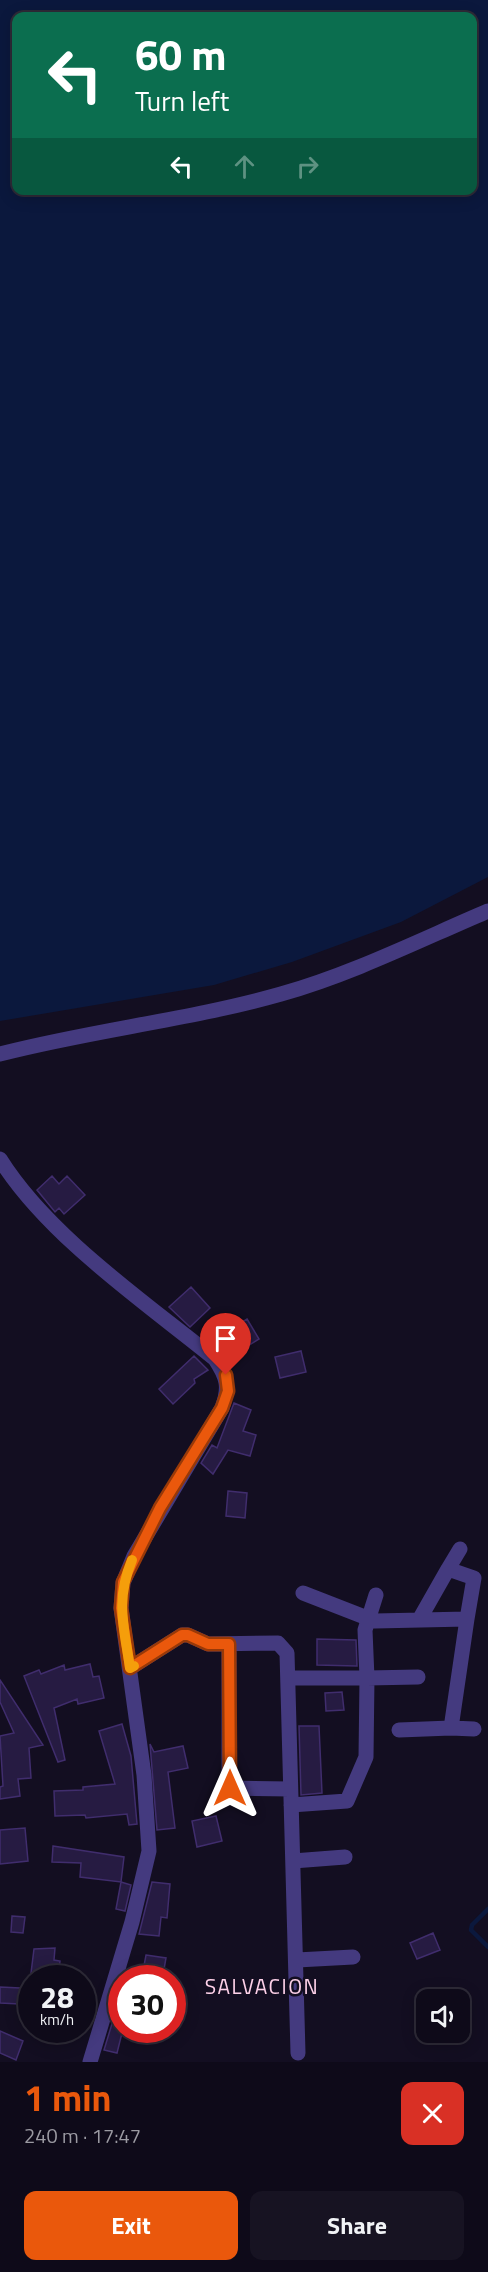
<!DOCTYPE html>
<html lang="en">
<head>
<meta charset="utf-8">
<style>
	:root { --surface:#0e0a19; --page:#171322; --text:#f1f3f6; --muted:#9b9aa2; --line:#2e2b38; --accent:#ea580c }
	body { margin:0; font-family:"Titillium Web",sans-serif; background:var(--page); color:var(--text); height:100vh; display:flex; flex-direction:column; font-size:22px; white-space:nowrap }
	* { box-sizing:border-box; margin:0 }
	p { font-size:20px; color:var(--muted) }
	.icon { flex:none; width:33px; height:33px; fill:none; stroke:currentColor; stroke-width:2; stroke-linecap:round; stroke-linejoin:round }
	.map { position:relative; height:2062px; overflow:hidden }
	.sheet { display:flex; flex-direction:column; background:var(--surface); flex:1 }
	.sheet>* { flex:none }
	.hud { position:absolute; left:12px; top:12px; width:465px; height:183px; border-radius:12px; box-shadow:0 3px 15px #0003,0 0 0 2px var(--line); background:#0b6e4f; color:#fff; overflow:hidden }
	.fabs { position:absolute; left:416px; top:1989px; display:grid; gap:12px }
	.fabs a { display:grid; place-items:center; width:54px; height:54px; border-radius:12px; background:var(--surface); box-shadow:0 3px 15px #0003,0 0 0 2px var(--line); font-size:30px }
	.speed { position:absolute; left:18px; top:1965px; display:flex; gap:12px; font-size:30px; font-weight:700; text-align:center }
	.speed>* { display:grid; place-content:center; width:78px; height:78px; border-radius:50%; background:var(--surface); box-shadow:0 3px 15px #0003,0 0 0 2px var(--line); line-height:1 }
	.speed small { font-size:15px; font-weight:400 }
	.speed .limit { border:9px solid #d22; background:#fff; color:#111 }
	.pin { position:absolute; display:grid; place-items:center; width:51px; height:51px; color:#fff; margin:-62px -26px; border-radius:50% 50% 50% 0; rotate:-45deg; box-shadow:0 0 6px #0007 }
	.pin .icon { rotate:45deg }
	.me { position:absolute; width:66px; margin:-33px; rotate:0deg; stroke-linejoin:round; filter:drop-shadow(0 0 4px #0008) }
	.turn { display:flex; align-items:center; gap:21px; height:126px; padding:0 24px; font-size:27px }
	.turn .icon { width:78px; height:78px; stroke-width:2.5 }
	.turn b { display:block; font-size:42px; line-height:51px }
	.lanes { display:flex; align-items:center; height:57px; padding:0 24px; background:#0003; justify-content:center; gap:30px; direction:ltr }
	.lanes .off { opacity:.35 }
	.round { display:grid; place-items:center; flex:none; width:63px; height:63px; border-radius:12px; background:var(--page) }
	.overview { display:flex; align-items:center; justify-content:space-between; height:102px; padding:0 24px }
	h1 { font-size:36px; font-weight:700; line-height:45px; color:var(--accent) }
	.action { display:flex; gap:12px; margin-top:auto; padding:12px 24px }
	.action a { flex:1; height:69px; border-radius:12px; background:var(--accent); color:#fff; font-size:24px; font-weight:700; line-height:69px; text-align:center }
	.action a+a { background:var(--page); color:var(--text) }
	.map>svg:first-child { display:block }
	.water { fill:#0b183d; fill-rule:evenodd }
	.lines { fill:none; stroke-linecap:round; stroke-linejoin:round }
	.stream { stroke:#0b183d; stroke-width:4.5 }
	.building { fill:#261b42; stroke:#402d6d; stroke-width:1.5 }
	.street { stroke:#443a7f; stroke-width:15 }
	.route-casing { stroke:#983908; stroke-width:15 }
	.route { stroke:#ea580c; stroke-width:10 }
	.slow { stroke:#f59e0b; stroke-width:10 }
	.labels { text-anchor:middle; stroke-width:5; stroke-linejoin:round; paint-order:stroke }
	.quarter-label { font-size:21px; letter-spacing:1.5px; fill:#fed1e9; stroke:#130e21 }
</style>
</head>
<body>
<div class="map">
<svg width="488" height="2062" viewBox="0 0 488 2062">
	<rect width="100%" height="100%" fill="#130e21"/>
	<path class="water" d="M0 0H488V877L401 922 292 962 214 985 0 1021ZM16 16H472V190H16Z"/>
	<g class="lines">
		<path class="stream" d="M488 1909 472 1925 471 1930 488 1947"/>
	</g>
	<path class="building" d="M52 1176 59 1184 67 1176 85 1195 64 1214 59 1208 55 1212 37 1190Z
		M191 1287 210 1308 190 1327 169 1307Z
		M247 1319 259 1339 238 1352 226 1332Z
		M301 1351 306 1372 280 1378 275 1357Z
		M194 1356 208 1370 194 1379 195 1383 173 1404 159 1389Z
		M234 1403 251 1410 243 1431 256 1435 250 1456 228 1450 213 1474 201 1463 212 1445 217 1448Z
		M228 1491 247 1493 245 1518 226 1516Z
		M317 1639 356 1640 357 1666 317 1665Z
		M90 1664 93 1677 99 1676 104 1698 78 1704 77 1699 54 1708 65 1760 58 1762 24 1676 39 1670 41 1674 64 1665 65 1670Z
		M0 1680 43 1745 29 1748 31 1778 18 1779 20 1796 0 1799V1787L3 1786 0 1736 14 1733 0 1702Z
		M342 1692 344 1710 326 1711 325 1693Z
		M122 1724 131 1756 137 1824 129 1825 127 1814 86 1818 85 1815 55 1816 54 1791 83 1790V1787L115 1784 99 1731Z
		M299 1726H319L322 1793 301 1795Z
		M150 1744 154 1752 183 1746 188 1768 168 1772 175 1828 157 1830Z
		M216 1816 222 1841 197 1847 192 1821Z
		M25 1828 28 1861 0 1864V1830Z
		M53 1846 124 1857 121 1882 80 1877 81 1863 52 1862Z
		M121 1882 131 1885 125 1911 116 1909Z
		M152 1882 170 1884 167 1918 161 1917 159 1936 139 1934Z
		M12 1916 25 1917 23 1933 11 1932Z
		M433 1933 440 1950 417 1959 410 1943Z
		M55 1948 54 1960 60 1961 58 1977 31 1973 34 1949Z
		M146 1955 166 1958 163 1975 143 1971Z
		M0 1987 20 1988 19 2004 0 2003Z
		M122 1991V2033L117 2053 104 2050Z
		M0 2031 23 2041 16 2060 0 2053Z"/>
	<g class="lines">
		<path class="street" d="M0 1054C93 1030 189 1020 281 994 352 974 420 940 488 911
			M0 1159C48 1236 145 1302 215 1359 227 1377 230 1387 222 1408L134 1556 123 1583 121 1608 144 1775 149 1851 132 1922 90 2062
			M448 1569 460 1549
			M303 1593 375 1621 467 1619 451 1728 399 1730
			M419 1620 448 1569 474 1578 467 1619
			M229 1644V1788L290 1789
			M130 1668 182 1635H188L208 1644 278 1643 287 1653 298 2053
			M289 1678H367L365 1630 376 1595
			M451 1728 474 1729
			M291 1805 347 1801 366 1757 367 1678 418 1677
			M293 1861 345 1857
			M297 1960 353 1957"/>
	</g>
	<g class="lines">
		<g class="route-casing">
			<path id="route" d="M226 1375 228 1391 222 1408 160 1508 123 1582 121 1608 130 1668 182 1635H188L208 1644H229L230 1788"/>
		</g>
		<use href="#route" class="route"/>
		<path class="slow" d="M132 1560C115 1601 124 1626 130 1668L134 1666"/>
	</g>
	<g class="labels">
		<g class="quarter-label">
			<text x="262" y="1994">SALVACION</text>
		</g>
	</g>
</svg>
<div class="fabs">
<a><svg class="icon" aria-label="sound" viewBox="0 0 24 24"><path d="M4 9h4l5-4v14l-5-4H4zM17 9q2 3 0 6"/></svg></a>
</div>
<div class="speed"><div>28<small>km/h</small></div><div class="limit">30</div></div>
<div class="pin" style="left:226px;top:1375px;background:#d93025"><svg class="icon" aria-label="arrive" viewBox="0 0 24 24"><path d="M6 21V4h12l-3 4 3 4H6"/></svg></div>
<svg class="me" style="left:230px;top:1788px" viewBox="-20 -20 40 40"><path d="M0-17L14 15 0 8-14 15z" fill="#ea580c" stroke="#fff" stroke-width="4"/></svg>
<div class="hud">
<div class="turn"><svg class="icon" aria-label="left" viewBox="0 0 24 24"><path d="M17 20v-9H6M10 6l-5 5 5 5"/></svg><div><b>60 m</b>Turn left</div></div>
<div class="lanes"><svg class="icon" aria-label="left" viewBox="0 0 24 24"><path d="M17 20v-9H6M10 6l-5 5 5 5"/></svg><svg class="icon off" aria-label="ahead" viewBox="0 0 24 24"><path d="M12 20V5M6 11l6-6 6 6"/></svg><svg class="icon off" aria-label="right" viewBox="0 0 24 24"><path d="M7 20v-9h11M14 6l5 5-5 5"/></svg></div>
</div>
</div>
<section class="sheet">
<div class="overview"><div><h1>1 min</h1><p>240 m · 17:47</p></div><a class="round" style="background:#d93025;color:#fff"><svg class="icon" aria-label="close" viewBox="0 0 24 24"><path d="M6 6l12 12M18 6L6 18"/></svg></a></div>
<div class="action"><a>Exit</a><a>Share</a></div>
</section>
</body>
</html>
